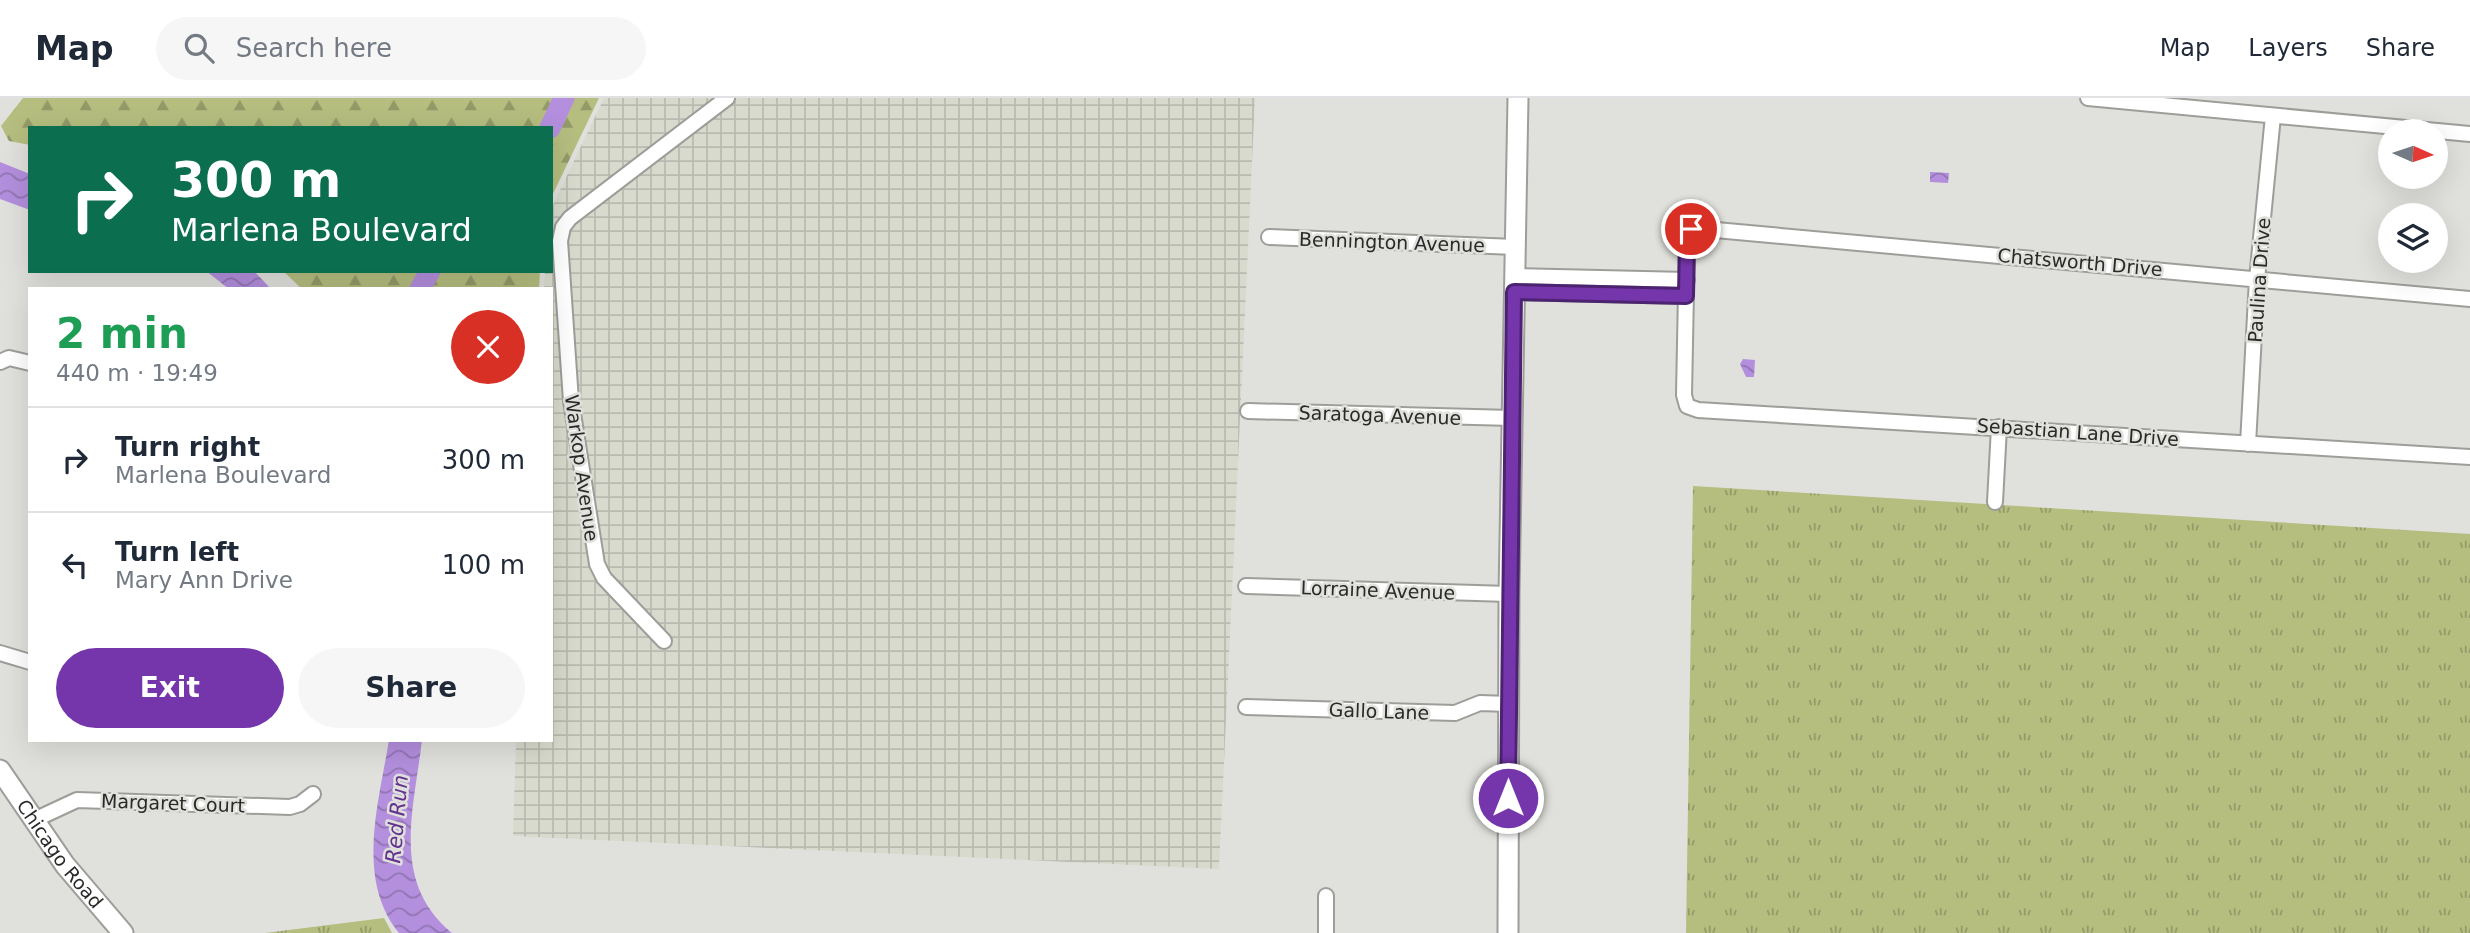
<!DOCTYPE html>
<html lang="en">
<head>
<meta charset="utf-8">
<style>
	:root { --surface:#fff; --page:#f6f6f7; --text:#1f2937; --muted:#747a83; --line:#e0e1e3; --accent:#7536ac }
	body { margin:0; font-family:"DejaVu Sans",sans-serif; background:var(--page); color:var(--text); height:100vh; display:flex; flex-direction:column; font-size:26px; white-space:nowrap }
	* { box-sizing:border-box; margin:0 }
	p { font-size:23px; color:var(--muted) }
	.icon { flex:none; width:38px; height:38px; fill:none; stroke:currentColor; stroke-width:2; stroke-linecap:round; stroke-linejoin:round }
	.map { position:relative; flex:1; overflow:hidden }
	.side { position:absolute; left:28px; top:189px; width:525px; height:455px; display:flex; flex-direction:column; background:var(--surface); border-radius:0px; box-shadow:0 7px 28px #0002 }
	.side>* { flex:none }
	.banner { position:absolute; left:28px; top:28px; width:525px; height:147px; border-radius:0px; box-shadow:0 7px 28px #0002; background:#0b6e4f; color:#fff; overflow:hidden }
	.needle { width:46px; rotate:93deg }
	.controls { position:absolute; left:2378px; top:21px; display:grid; gap:14px }
	.controls a { display:grid; place-items:center; width:70px; height:70px; border-radius:50%; background:var(--surface); box-shadow:0 7px 28px #0002; font-size:35px }
	.pin { position:absolute; display:grid; place-items:center; width:60px; height:60px; color:#fff; margin:-30px; border:4px solid #fff; border-radius:50%; box-shadow:0 2px 7px #0007 }
	.me { position:absolute; width:77px; margin:-38px; rotate:0deg; stroke-linejoin:round; filter:drop-shadow(0 0 5px #0008) }
	.turn { display:flex; align-items:center; gap:24px; height:147px; padding:0 28px; font-size:32px }
	.turn .icon { width:91px; height:91px; stroke-width:2.5 }
	.turn b { display:block; font-size:49px; line-height:60px }
	.round { display:grid; place-items:center; flex:none; width:74px; height:74px; border-radius:37px; background:var(--page) }
	.head { display:flex; align-items:center; justify-content:space-between; height:119px; padding:0 28px }
	h1 { font-size:42px; font-weight:700; line-height:52px; color:#1e9e55 }
	.action { display:flex; gap:14px; margin-top:auto; padding:14px 28px }
	.action a { flex:1; height:80px; border-radius:42px; background:var(--accent); color:#fff; font-size:28px; font-weight:700; line-height:80px; text-align:center }
	.action a+a { background:var(--page); color:var(--text) }
	ul { padding:0; list-style:none }
	li { display:flex; align-items:center; gap:21px; height:105px; padding:0 28px; border-top:2px solid var(--line) }
	li div { flex:1 }
	li b { display:block; font-size:26px }
	li em { font-style:normal }
	header { display:flex; align-items:center; gap:42px; box-sizing:border-box; height:98px; padding:0 35px; background:var(--surface); border-bottom:2px solid var(--line) }
	header strong { font-size:33px }
	nav { display:flex; gap:38px; margin-inline-start:auto; font-size:24px }
	.search { width:490px; height:63px; background:var(--page); display:flex; align-items:center; gap:18px; box-sizing:border-box; padding:0 24px; border-radius:38px; color:var(--muted); font-size:26px }
	.map>svg:first-child { display:block }
	.industrial { fill:url(#industrial-grid) }
	.grass { fill:url(#grass-tufts) }
	.forest { fill:url(#forest-firs) }
	.water { fill:url(#water-waves) }
	.lines { fill:none; stroke-linecap:round; stroke-linejoin:round }
	.river { stroke:#b38fdd; stroke-width:21 }
	.street-casing { stroke:#9d9e99; stroke-width:18 }
	.secondary-casing { stroke:#9d9e99; stroke-width:23 }
	.street { stroke:#fff; stroke-width:14 }
	.secondary { stroke:#fff; stroke-width:19 }
	.route-casing { stroke:#4c2370; stroke-width:18 }
	.route { stroke:#7536ac; stroke-width:12 }
	.labels { text-anchor:middle; stroke-width:5; stroke-linejoin:round; paint-order:stroke }
	.street-label { font-size:19px; fill:#292a28; stroke:#e0e1dc }
	.water-label { font-size:21px; font-style:italic; fill:#62328e; stroke:#e0e1dc }
</style>
</head>
<body>
<header>
<strong>Map</strong>
<div class="search"><svg class="icon" aria-label="search" viewBox="0 0 24 24"><circle cx="10" cy="10" r="6"/><path d="M15 15l6 6"/></svg>Search here</div>
<nav><a>Map</a><a>Layers</a><a>Share</a></nav>
</header>
<div class="map">
<svg width="2470" height="835" viewBox="0 0 2470 835">
	<defs>
		<pattern id="industrial-grid" width="8" height="8" patternUnits="userSpaceOnUse" patternTransform="scale(1.75)"><rect width="8" height="8" fill="#d8dacd"/><path d="M0 4h8M4 0v8" fill="none" stroke="#b9bbb0"/></pattern>
		<pattern id="grass-tufts" width="24" height="20" patternUnits="userSpaceOnUse" patternTransform="scale(1.75)"><rect width="24" height="20" fill="#b5bd7f"/><path d="M3 7l-1-3M5 7V3M7 7l1-3M15 17l-1-3M17 17v-4M19 17l1-3" fill="none" stroke="#939a68"/></pattern>
		<pattern id="forest-firs" width="22" height="20" patternUnits="userSpaceOnUse" patternTransform="scale(1.75)"><rect width="22" height="20" fill="#b5bd7f"/><path d="M5 1l3.5 6h-7zM16 11l3.5 6h-7z" fill="#939a68"/></pattern>
		<pattern id="water-waves" width="16" height="10" patternUnits="userSpaceOnUse" patternTransform="scale(1.75)"><rect width="16" height="10" fill="#b38fdd"/><path d="M0 5q4-4 8 0t8 0" fill="none" stroke="#9275b3"/></pattern>
	</defs>
	<rect width="100%" height="100%" fill="#e0e1dc"/>
	<path class="industrial" d="M604 0H1255L1219 771 513 738 516 642H551V191H544L545 173H551V111Z"/>
	<path class="grass" d="M1693 388 2470 436V835H1686Z
		M384 820 392 835H265Z"/>
	<path class="forest" d="M23 0H599L551 100V30H30V47L9 43 1 28Z
		M283 173H540L539 191H302Z"/>
	<path class="water" d="M0 64 30 76V112L0 101Z
		M1930 74 1949 75 1948 85 1930 84Z
		M206 173H254L271 191H229Z
		M1743 261 1755 262 1754 279H1746L1740 266Z
		M389 642H422C414 712 390 784 452 835H399C355 781 379 704 389 642Z"/>
	<g class="lines">
		<path class="river" d="M550 30 564 0
			M420 191 430 173"/>
		<g class="street-casing">
			<path id="street" d="M2088 0 2470 36
				M1269 139 1515 149
				M1514 178 1687 182
				M1514 194 1686 198
				M2470 201 1694 130 1687 142 1684 297 1687 308 1698 312 2470 359
				M0 264 9 260 30 265
				M1248 313 1512 320
				M2248 346 2257 181 2273 18
				M1995 404 1999 329
				M1246 488 1509 496
				M664 543 604 480 597 466 571 303 560 143 563 129 570 120 727 0
				M0 555 30 564
				M1246 609 1455 615 1480 605 1509 606
				M34 722 77 702 290 709 300 706 313 696
				M1326 835V798"/>
		</g>
		<g class="secondary-casing">
			<g id="secondary">
				<path id="s1" d="M0 672 65 767 123 835"/>
				<path d="M1508 835 1509 496 1518 0"/>
			</g>
		</g>
		<use href="#street" class="street"/>
		<use href="#secondary" class="secondary"/>
	</g>
	<g class="lines">
		<g class="route-casing">
			<path id="route" d="M1508 700 1514 194 1686 198 1687 142 1691 131"/>
		</g>
		<use href="#route" class="route"/>
	</g>
	<g class="labels">
		<g class="street-label">
			<text transform="translate(1392 144) rotate(2)" y="7">Bennington Avenue</text>
			<text transform="translate(2080 164) rotate(5)" y="7">Chatsworth Drive</text>
			<text transform="translate(2259 182) rotate(-86)" y="7">Paulina Drive</text>
			<text transform="translate(1380 317) rotate(2)" y="7">Saratoga Avenue</text>
			<text transform="translate(2078 334) rotate(4)" y="7">Sebastian Lane Drive</text>
			<text transform="translate(582 370) rotate(82)" y="7">Warkop Avenue</text>
			<text transform="translate(1378 492) rotate(2)" y="7">Lorraine Avenue</text>
			<text transform="translate(1379 613) rotate(2)" y="7">Gallo Lane</text>
			<text transform="translate(173 705) rotate(2)" y="7">Margaret Court</text>
			<text dy="7" stroke="none"><textPath href="#s1" startOffset="103">Chicago Road</textPath></text>
		</g>
		<g class="water-label">
			<text transform="translate(397 721) rotate(-85)" y="7">Red Run</text>
		</g>
	</g>
</svg>
<div class="controls">
<a><svg class="needle" viewBox="-14 -14 28 28"><path d="M0-13l5 13h-10z" fill="#e53935"/><path d="M0 13l5-13h-10z" fill="#747a83"/></svg></a>
<a><svg class="icon" aria-label="layers" viewBox="0 0 24 24"><path d="M12 4l9 5-9 5-9-5zM3 14l9 5 9-5"/></svg></a>
</div>
<div class="pin" style="left:1691px;top:131px;background:#d93025"><svg class="icon" aria-label="arrive" viewBox="0 0 24 24"><path d="M6 21V4h12l-3 4 3 4H6"/></svg></div>
<svg class="me" style="left:1508px;top:700px" viewBox="-20 -20 40 40"><circle r="17" fill="#7536ac" stroke="#fff" stroke-width="3"/><path d="M0-11L8 9 0 5-8 9z" fill="#fff"/></svg>
<div class="banner">
<div class="turn"><svg class="icon" aria-label="right" viewBox="0 0 24 24"><path d="M7 20v-9h11M14 6l5 5-5 5"/></svg><div><b>300 m</b>Marlena Boulevard</div></div>
</div>
<section class="side">
<div class="head"><div><h1>2 min</h1><p>440 m · 19:49</p></div><a class="round" style="background:#d93025;color:#fff"><svg class="icon" aria-label="close" viewBox="0 0 24 24"><path d="M6 6l12 12M18 6L6 18"/></svg></a></div>
<ul>
<li><svg class="icon" aria-label="right" viewBox="0 0 24 24"><path d="M7 20v-9h11M14 6l5 5-5 5"/></svg><div><b>Turn right</b><p>Marlena Boulevard</p></div><em>300 m</em></li>
<li><svg class="icon" aria-label="left" viewBox="0 0 24 24"><path d="M17 20v-9H6M10 6l-5 5 5 5"/></svg><div><b>Turn left</b><p>Mary Ann Drive</p></div><em>100 m</em></li>
</ul>
<div class="action"><a>Exit</a><a>Share</a></div>
</section>
</div>
</body>
</html>
